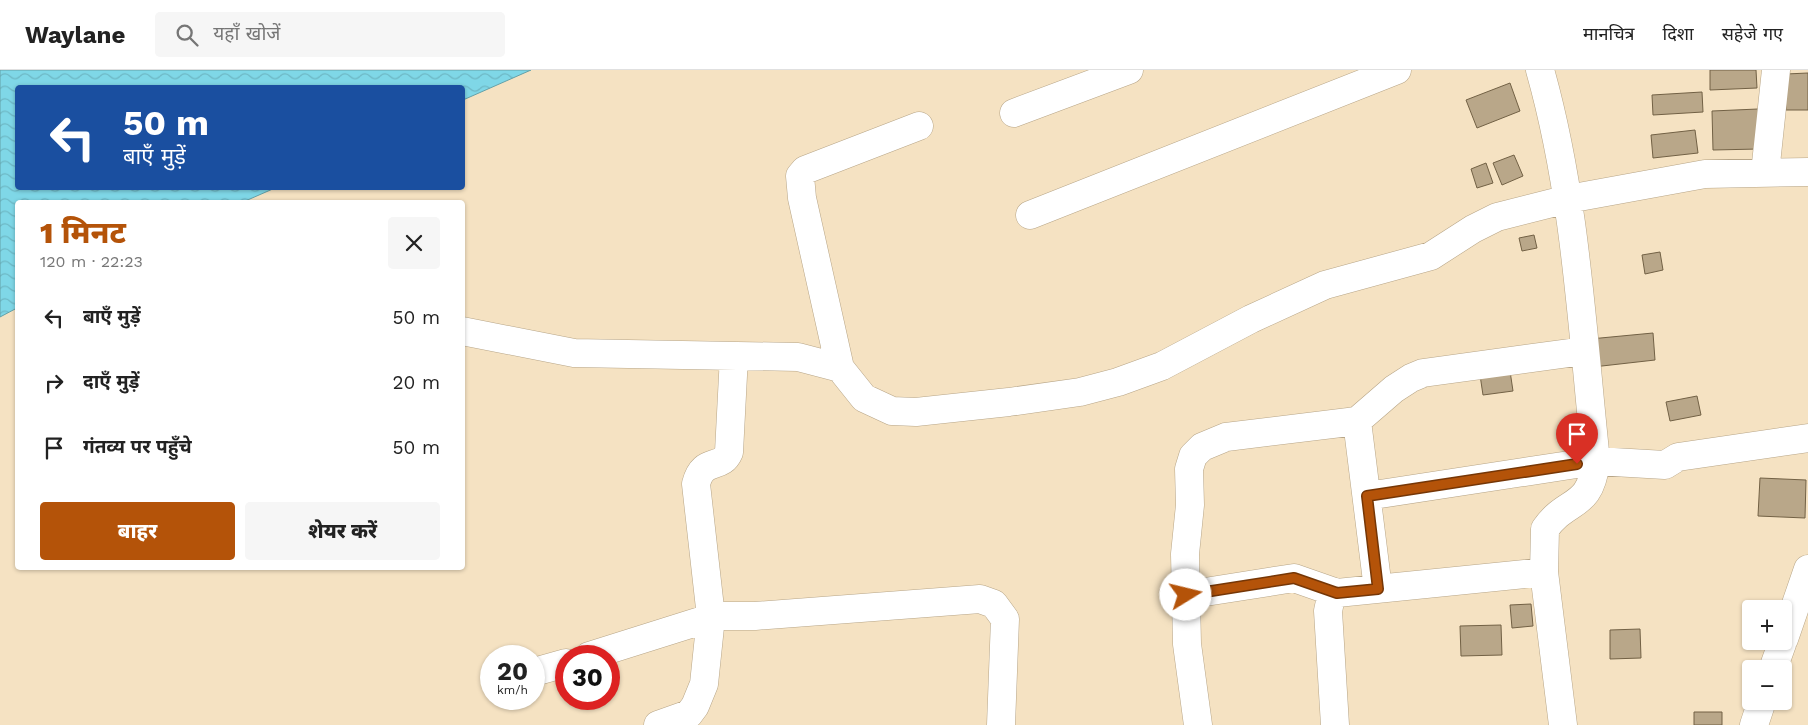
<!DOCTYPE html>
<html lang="hi">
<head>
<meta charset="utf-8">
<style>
	:root { --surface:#fff; --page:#f6f6f6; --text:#222; --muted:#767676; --line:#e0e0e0; --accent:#b45309 }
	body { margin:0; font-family:"Work Sans","Noto Sans Devanagari",sans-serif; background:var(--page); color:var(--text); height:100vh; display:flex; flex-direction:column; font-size:19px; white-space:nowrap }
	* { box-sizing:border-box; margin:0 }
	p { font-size:16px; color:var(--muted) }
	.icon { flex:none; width:28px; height:28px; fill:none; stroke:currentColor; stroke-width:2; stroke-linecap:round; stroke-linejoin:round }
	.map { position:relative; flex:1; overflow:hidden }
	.drawer { position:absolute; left:15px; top:130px; width:450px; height:370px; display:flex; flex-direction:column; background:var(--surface); border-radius:5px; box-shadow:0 1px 4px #0004 }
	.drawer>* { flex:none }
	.guide { position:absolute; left:15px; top:15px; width:450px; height:105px; border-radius:5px; box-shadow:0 1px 4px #0004; background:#1a4fa0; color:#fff; overflow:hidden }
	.buttons { position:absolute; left:1742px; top:530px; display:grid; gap:10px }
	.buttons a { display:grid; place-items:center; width:50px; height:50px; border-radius:5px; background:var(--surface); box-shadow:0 1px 4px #0004; font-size:25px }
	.speed { position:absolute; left:480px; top:575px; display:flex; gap:10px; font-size:25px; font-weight:700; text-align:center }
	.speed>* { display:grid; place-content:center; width:65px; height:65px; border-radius:50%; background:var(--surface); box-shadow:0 1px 4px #0004; line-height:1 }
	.speed small { font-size:12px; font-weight:400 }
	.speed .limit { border:8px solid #d22; background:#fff; color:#111 }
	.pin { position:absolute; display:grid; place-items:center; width:42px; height:42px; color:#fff; margin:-51px -21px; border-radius:50% 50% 50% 0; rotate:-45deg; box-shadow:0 0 5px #0007 }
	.pin .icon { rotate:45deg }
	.me { position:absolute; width:55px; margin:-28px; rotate:81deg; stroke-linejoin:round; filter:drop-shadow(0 0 4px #0008) }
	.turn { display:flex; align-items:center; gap:18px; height:105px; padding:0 25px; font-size:22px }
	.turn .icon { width:65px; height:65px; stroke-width:2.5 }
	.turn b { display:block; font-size:35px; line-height:42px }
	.round { display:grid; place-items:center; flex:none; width:52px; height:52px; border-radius:5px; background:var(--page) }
	.head { display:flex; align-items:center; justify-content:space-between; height:85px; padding:0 25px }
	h1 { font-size:30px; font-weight:800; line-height:38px; color:var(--accent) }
	.action { display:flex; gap:10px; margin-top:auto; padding:10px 25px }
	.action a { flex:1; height:58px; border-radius:5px; background:var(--accent); color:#fff; font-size:20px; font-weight:800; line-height:58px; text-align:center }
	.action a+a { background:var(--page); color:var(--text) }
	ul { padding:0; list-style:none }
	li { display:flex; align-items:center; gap:15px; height:65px; padding:0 25px }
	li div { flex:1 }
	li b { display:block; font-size:19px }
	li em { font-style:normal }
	header { display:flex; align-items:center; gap:30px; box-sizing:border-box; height:70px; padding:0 25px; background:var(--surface); border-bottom:1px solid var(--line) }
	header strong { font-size:24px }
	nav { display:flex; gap:28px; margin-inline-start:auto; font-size:18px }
	.search { width:350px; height:45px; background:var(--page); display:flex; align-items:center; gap:12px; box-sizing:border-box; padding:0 18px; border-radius:5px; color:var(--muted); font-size:19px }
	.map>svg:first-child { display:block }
	.water { fill:url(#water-waves); stroke:#65a1a8 }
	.building { fill:#b9a789; stroke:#726145 }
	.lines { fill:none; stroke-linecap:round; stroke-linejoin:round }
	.minor-casing { stroke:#b7a587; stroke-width:29 }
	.minor { stroke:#fff; stroke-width:28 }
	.route-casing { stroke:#753606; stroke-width:12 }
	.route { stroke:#b45309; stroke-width:9 }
</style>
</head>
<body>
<header>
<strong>Waylane</strong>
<div class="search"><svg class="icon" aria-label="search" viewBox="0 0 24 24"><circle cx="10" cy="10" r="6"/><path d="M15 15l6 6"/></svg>यहाँ खोजें</div>
<nav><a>मानचित्र</a><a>दिशा</a><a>सहेजे गए</a></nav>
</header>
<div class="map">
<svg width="1808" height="655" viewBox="0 0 1808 655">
	<defs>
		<pattern id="water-waves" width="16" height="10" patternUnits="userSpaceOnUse" patternTransform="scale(1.25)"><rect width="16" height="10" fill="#7fd7e7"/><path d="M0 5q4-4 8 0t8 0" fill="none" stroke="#6eb8c5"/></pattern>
	</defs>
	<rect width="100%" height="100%" fill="#f5e2c2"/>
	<path class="water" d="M0 0H531L463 30 462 18H18V118H275L243 132H18L17 238 0 247Z"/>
	<path class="building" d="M1710 0H1756L1757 18 1710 20Z
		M1808 3V40H1786V4Z
		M1510 13 1520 41 1477 58 1466 30Z
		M1702 22 1703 42 1653 45 1652 25Z
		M1758 39 1759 79 1713 80 1712 41Z
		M1695 60 1698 83 1653 88 1651 65Z
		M1514 85 1523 106 1502 115 1493 93Z
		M1486 93 1493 113 1477 118 1471 99Z
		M1534 165 1537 178 1522 181 1519 168Z
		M1660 182 1663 200 1645 204 1642 185Z
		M1653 263 1655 290 1593 297 1590 269Z
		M1510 301 1513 321 1483 325 1480 305Z
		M1697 326 1701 345 1670 351 1666 332Z
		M1760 408 1806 410 1805 448 1758 446Z
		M1531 534 1533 556 1512 558 1510 535Z
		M1501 555 1502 585 1461 586 1460 556Z
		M1640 559 1641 588 1610 589V560Z
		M1694 642H1722V655H1694Z"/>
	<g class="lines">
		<g class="minor-casing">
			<path id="minor" d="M1540 0C1576 127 1582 260 1596 391 1590 441 1567 427 1545 459L1544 502 1563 655
				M1014 43 1129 0
				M1765 103 1776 0
				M1030 145 1397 0
				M462 261 574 283 798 287 840 298 864 328 892 341 916 342 1009 332 1080 322 1118 312 1162 296 1251 249 1325 215 1431 186 1473 159 1497 147 1568 129 1705 104 1808 102
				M840 298 802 128 800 106 805 100 919 56
				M1357 351 1378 519
				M1367 426 1596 391 1665 395 1678 387 1808 368
				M1186 525 1294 508 1337 523
				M1784 569 1808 499
				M589 586 716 546H755L980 529 994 534 1005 549 1001 655
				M1773 599 1783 571
				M534 602 566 593
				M658 655 689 644 695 636 704 614 711 547 696 414C703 386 721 401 729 382L734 286
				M1198 655 1187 574 1185 484 1190 435 1189 399 1193 386 1202 377 1226 367 1357 351 1394 319 1411 308 1423 303 1584 281
				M1335 655 1328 541 1331 527 1337 523 1544 502
				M1754 655 1762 631"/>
		</g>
		<use href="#minor" class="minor"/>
	</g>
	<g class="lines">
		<g class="route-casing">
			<path id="route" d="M1186 525 1294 508 1337 523 1378 519 1367 426 1577 394"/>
		</g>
		<use href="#route" class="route"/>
	</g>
</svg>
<div class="buttons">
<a>+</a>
<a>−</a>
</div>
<div class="speed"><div>20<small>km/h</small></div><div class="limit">30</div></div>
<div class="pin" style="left:1577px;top:394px;background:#d93025"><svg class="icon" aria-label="arrive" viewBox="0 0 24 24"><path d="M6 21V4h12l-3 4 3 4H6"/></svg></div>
<svg class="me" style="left:1186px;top:525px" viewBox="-20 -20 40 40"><circle r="19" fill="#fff"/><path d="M0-13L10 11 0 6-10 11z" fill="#b45309"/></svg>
<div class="guide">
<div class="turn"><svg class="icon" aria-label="left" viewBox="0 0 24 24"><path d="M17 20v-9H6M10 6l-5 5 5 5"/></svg><div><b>50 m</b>बाएँ मुड़ें</div></div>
</div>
<section class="drawer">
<div class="head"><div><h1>1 मिनट</h1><p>120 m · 22:23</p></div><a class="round"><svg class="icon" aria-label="close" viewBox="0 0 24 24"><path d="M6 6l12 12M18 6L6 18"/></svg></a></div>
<ul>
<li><svg class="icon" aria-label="left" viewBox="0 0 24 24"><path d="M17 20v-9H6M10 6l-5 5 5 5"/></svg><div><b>बाएँ मुड़ें</b></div><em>50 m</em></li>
<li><svg class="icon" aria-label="right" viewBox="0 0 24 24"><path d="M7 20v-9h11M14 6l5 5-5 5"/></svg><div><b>दाएँ मुड़ें</b></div><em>20 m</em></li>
<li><svg class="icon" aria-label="arrive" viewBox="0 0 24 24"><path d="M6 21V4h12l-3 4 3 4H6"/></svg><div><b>गंतव्य पर पहुँचे</b></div><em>50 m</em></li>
</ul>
<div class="action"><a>बाहर</a><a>शेयर करें</a></div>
</section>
</div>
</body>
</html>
